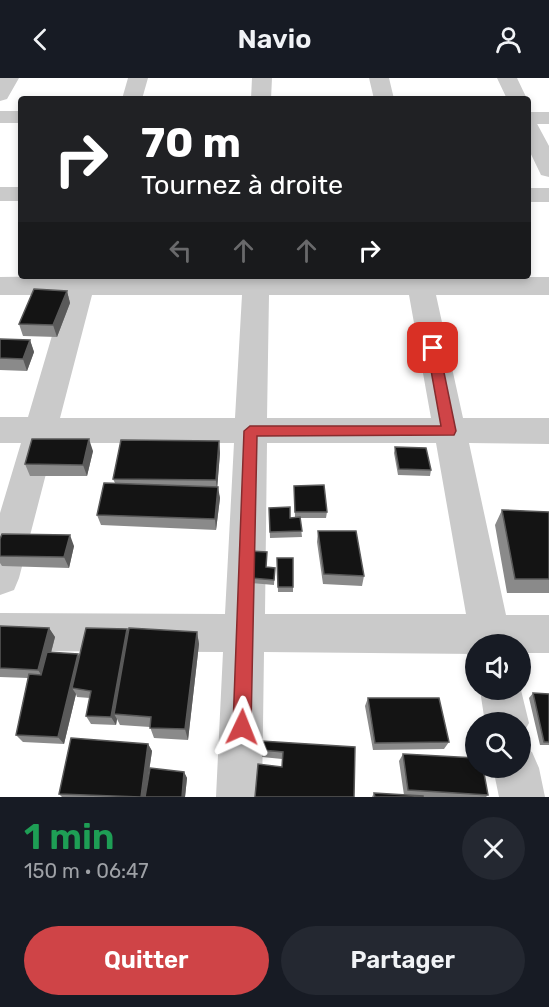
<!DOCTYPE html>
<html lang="fr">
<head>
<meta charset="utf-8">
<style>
	:root { --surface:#171b24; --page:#242831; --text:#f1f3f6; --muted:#9ea1a6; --accent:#cf4447 }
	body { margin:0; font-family:Rubik,sans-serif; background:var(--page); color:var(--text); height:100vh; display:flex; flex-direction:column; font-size:22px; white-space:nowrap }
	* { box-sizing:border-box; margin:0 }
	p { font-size:20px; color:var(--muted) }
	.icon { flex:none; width:33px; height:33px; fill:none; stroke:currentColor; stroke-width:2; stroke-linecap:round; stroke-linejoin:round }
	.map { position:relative; height:719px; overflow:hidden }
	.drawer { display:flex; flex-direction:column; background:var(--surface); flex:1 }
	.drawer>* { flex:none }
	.banner { position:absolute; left:18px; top:18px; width:513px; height:183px; border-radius:6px; box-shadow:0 3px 9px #0003; background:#202124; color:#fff; overflow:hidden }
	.buttons { position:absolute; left:465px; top:556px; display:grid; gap:12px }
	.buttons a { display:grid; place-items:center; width:66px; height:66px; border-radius:50%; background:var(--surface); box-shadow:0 3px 9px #0003; font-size:30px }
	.pin { position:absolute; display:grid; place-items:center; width:51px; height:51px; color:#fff; margin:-26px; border-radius:12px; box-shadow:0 3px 9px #0006 }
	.me { position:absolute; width:66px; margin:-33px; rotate:2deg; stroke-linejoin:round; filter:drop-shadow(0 0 4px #0008) }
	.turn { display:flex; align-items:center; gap:21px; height:126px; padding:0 24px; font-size:27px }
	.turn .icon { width:78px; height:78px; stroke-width:2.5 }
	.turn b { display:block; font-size:42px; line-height:51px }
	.lanes { display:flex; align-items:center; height:57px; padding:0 24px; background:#0003; justify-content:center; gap:30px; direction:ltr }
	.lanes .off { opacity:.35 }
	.round { display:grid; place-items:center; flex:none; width:63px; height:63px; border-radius:32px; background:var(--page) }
	.head { display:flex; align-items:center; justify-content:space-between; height:102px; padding:0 24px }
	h1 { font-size:36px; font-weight:600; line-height:45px; color:#1e9e55 }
	.action { display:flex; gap:12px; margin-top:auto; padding:12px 24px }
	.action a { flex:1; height:69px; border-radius:36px; background:var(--accent); color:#fff; font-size:24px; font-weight:600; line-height:69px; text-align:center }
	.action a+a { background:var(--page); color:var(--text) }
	header { display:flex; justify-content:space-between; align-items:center; height:78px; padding:0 24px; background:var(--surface); font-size:27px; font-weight:600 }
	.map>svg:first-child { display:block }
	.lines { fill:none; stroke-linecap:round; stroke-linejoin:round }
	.minor { fill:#cacaca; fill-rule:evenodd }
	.tertiary { fill:#cacaca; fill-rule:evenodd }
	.wall { fill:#8a8a8a }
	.shaded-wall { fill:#5a5a5a }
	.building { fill:#141414; stroke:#5a5a5a; stroke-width:1.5 }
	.route { fill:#cf4447; stroke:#872c2e; stroke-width:1.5 }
</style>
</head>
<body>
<header><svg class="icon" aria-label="back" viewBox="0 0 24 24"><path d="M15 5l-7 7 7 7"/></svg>Navio<svg class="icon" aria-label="person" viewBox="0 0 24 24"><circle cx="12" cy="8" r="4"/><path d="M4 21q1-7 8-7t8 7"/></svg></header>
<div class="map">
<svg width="549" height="719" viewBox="0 0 549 719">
	<rect width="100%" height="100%" fill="#fff"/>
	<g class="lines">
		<path class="minor" d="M0 0H19L7 21 0 23Z
			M128 0H148L142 21H122Z
			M252 0H272L271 21H251Z
			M369 0H389L394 21H374Z
			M0 33H21V45H0Z
			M528 34H549V46H528Z
			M0 109H21V123H0Z
			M528 110H549V124H528Z
			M70 198 549 199V217H436L463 340H549V366L469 365 506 537H549V575H520V567H476V576L264 574 262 719H216L223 574 0 573V535L225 536 234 365H54L19 500 14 512 0 517V435L21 365H0V339H28L64 217H0V199ZM92 217H242L235 340H60ZM269 217H409L431 340H267ZM267 365H436L466 536H265Z
			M520 608 529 645 520 661V645H485L480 612H520Z
			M520 669 532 674 539 690 545 719H499L493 690H520Z"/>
		<path class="tertiary" d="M497 0H517L527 21H507Z
			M528 40 535 42 549 68V99L541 97 528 70Z"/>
	</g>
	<path class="wall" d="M67 213 70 225 57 259 23 258 19 246Z
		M0 261 30 262 34 274 27 293 0 292Z
		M219 363 220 375 217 409 220 420 216 452 101 447 97 437 115 405 113 401Z
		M395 369 431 392 430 398 398 397 394 375Z
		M93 373 87 398H30L25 386Z
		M294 408 327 434 326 440H300L302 459 270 460 269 430 290 440 295 439Z
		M502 432 549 434V515H507L495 447Z
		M318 453 364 498 362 508 323 506 317 464Z
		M0 461 74 468 69 490 2 488 0 485Z
		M267 480 266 489 275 490 274 507 250 505V500Z
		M277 480H293V514H278Z
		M0 548 49 550 55 559 51 575 79 579 127 551 128 553 197 554 199 566 188 662 154 660 150 649 120 647 117 641 116 647 91 646 86 638 90 620 77 619 76 616 64 666 23 664 16 657 28 600 0 599Z
		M533 615 549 616V667H540L529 620Z
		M368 620 449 664 444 671 373 672 365 628Z
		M261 663 355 669 282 689V681L262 679Z
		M148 666 152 673 147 708 184 694 187 700 185 719H62L59 716Z
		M403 676 488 717 486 719H372L374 715 404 717 399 683Z"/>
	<path class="shaded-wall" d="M67 213 70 225 57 259 53 247Z
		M30 262 34 274 27 293 23 281Z
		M89 361 93 373 87 398 83 387Z
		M219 363 220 375 217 413 216 402Z
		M218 409 220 420 216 452 215 441Z
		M70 457 74 468 69 490 64 479Z
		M49 550 55 559 44 601 38 592Z
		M127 551 131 560 114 636 117 641 116 647 111 639Z
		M197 554 199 566 188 662 185 651Z
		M78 576 83 585 72 610 76 616 64 666 58 659Z
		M148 666 152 673 145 719H141Z
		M184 694 187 700 185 719H182Z"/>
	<path class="building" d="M34 211 67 213 53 247 19 246Z
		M0 261 30 262 23 281 0 280Z
		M32 361H89L83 387 25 386Z
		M121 362 219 363 216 402 113 401Z
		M395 369 426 370 431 392 399 391Z
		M104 405 218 409 215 441 97 437Z
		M324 407 327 434H295L294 408Z
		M290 429V440L300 439 302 453 270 454 269 430Z
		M502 432 549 434V501H515Z
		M318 453H356L364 498 324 496Z
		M2 456 70 457 64 479 0 478V461Z
		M252 473 267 474 266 489 275 490 274 502 250 500Z
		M277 480H293V509H278Z
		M0 548 49 550 38 592 0 590Z
		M86 550 127 551 111 639 86 638 91 613 72 610Z
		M129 550 197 554 185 651 150 650 151 639 114 636Z
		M47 574 78 576 58 659 16 657 29 596 41 597Z
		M533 615 549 616V664H544Z
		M368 620H439L449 664 375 665Z
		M71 660 148 666 141 719 59 716Z
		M261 663 355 669 354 719H255L258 686 282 689 283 674 262 672Z
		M403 676 476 680V690H483L488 717 408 712Z
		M150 690 184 694 182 719H145Z
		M374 715 423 718V719H375Z"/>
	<path class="route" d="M433 266 439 270 456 353 454 357 257 358 251 649 248 655 242 658 235 655 233 649 244 353 250 348H441L427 270Z"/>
</svg>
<div class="buttons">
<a><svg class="icon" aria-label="sound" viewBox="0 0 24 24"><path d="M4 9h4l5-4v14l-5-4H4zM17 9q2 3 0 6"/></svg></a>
<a><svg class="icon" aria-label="search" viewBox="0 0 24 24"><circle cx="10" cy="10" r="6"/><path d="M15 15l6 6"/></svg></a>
</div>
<div class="pin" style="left:433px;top:270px;background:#d93025"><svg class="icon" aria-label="arrive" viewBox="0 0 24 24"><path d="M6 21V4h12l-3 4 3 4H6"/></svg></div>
<svg class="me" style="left:242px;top:649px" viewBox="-20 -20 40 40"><path d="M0-17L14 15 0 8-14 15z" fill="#cf4447" stroke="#fff" stroke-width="4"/></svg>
<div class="banner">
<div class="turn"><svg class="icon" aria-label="right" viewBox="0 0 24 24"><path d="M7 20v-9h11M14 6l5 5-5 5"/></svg><div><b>70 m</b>Tournez à droite</div></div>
<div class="lanes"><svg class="icon off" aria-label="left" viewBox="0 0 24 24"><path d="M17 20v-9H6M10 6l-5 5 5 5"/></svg><svg class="icon off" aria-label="ahead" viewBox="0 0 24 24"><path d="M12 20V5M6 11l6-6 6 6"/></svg><svg class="icon off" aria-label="ahead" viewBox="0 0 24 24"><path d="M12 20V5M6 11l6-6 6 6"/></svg><svg class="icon" aria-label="right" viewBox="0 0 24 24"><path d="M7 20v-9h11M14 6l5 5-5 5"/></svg></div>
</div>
</div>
<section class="drawer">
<div class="head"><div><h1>1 min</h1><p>150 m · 06:47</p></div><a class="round"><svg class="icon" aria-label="close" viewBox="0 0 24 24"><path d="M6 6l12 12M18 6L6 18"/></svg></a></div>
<div class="action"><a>Quitter</a><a>Partager</a></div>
</section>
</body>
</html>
